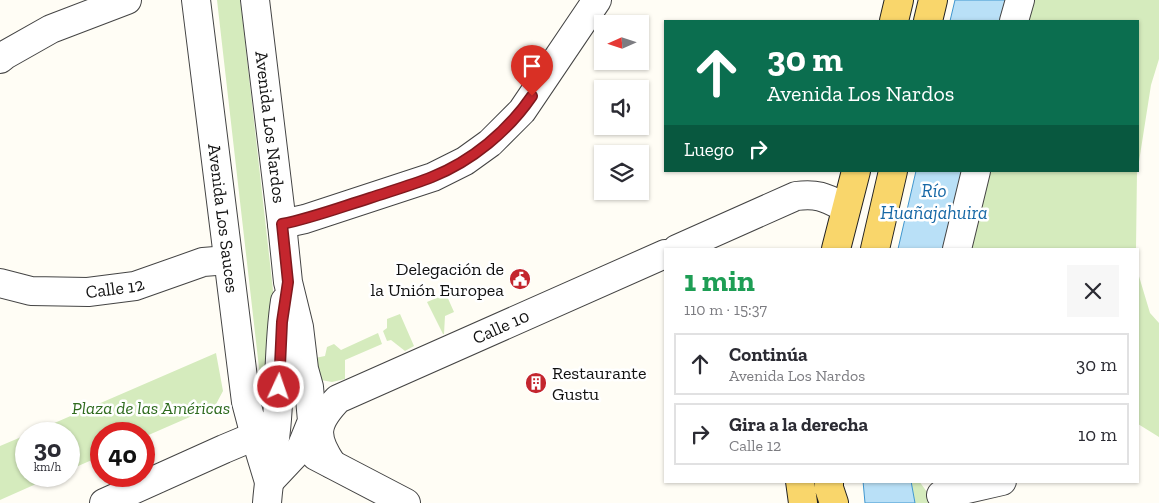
<!DOCTYPE html>
<html lang="es">
<head>
<meta charset="utf-8">
<style>
	:root { --surface:#fff; --page:#f7f7f7; --text:#2b2b33; --muted:#7c7c81; --line:#e1e1e2 }
	body { margin:0; font-family:"Zilla Slab",serif; background:var(--page); color:var(--text); height:100vh; display:flex; flex-direction:column; font-size:19px; white-space:nowrap }
	* { box-sizing:border-box; margin:0 }
	p { font-size:16px; color:var(--muted) }
	.icon { flex:none; width:28px; height:28px; fill:none; stroke:currentColor; stroke-width:2; stroke-linecap:round; stroke-linejoin:round }
	.map { position:relative; flex:1; overflow:hidden }
	.panel { position:absolute; left:664px; top:248px; width:475px; height:235px; display:flex; flex-direction:column; background:var(--surface); border-radius:0px; box-shadow:0 1px 4px #0004 }
	.panel>* { flex:none }
	.guide { position:absolute; left:664px; top:20px; width:475px; height:152px; border-radius:0px; box-shadow:0 1px 4px #0004; background:#0b6e4f; color:#fff; overflow:hidden }
	.needle { width:32px; rotate:267deg }
	.tools { position:absolute; left:594px; top:15px; display:grid; gap:10px }
	.tools a { display:grid; place-items:center; width:55px; height:55px; border-radius:0px; background:var(--surface); box-shadow:0 1px 4px #0004; font-size:25px }
	.speed { position:absolute; left:15px; top:422px; display:flex; gap:10px; font-size:25px; font-weight:700; text-align:center }
	.speed>* { display:grid; place-content:center; width:65px; height:65px; border-radius:50%; background:var(--surface); box-shadow:0 1px 4px #0004; line-height:1 }
	.speed small { font-size:12px; font-weight:400 }
	.speed .limit { border:8px solid #d22; background:#fff; color:#111 }
	.pin { position:absolute; display:grid; place-items:center; width:42px; height:42px; color:#fff; margin:-51px -21px; border-radius:50% 50% 50% 0; rotate:-45deg; box-shadow:0 0 5px #0007 }
	.pin .icon { rotate:45deg }
	.me { position:absolute; width:55px; margin:-28px; rotate:3deg; stroke-linejoin:round; filter:drop-shadow(0 0 4px #0008) }
	.turn { display:flex; align-items:center; gap:18px; height:105px; padding:0 20px; font-size:22px }
	.turn .icon { width:65px; height:65px; stroke-width:2.5 }
	.turn b { display:block; font-size:35px; line-height:42px }
	.then { display:flex; align-items:center; height:48px; padding:0 20px; background:#0003; gap:10px; font-size:19px }
	.round { display:grid; place-items:center; flex:none; width:52px; height:52px; border-radius:0px; background:var(--page) }
	.head { display:flex; align-items:center; justify-content:space-between; height:85px; padding:0 20px }
	h1 { font-size:30px; font-weight:800; line-height:38px; color:#1e9e55 }
	ul { padding:0; list-style:none }
	li { display:flex; align-items:center; gap:15px; height:62px; margin:0 10px 8px; padding:0 10px; border:2px solid var(--line); border-radius:0px }
	li div { flex:1 }
	li b { display:block; font-size:19px }
	li em { font-style:normal }
	.map>svg:first-child { display:block }
	.green { fill:#d5ebbd }
	.water { fill:#b9e0f7; stroke:#3f96cf }
	.lines { fill:none; stroke-linecap:round; stroke-linejoin:round }
	.minor-casing { stroke:#444; stroke-width:30 }
	.major-casing { stroke:#222; stroke-width:30 }
	.minor { stroke:#fff; stroke-width:28 }
	.major { stroke:#f9d66b; stroke-width:28 }
	.route-casing { stroke:#7f191e; stroke-width:12 }
	.route { stroke:#c4262e; stroke-width:9 }
	.labels { text-anchor:middle; stroke-width:5; stroke-linejoin:round; paint-order:stroke }
	.street-label { font-size:18px; fill:#111; stroke:#fff }
	.poi-label { font-size:18px; fill:#111; stroke:#fff; text-anchor:end }
	.park-label { font-size:18px; font-style:italic; fill:#2f6b1f; stroke:#fff }
	.water-label { font-size:19px; font-style:italic; fill:#1768a6; stroke:#fff }
</style>
</head>
<body>
<div class="map">
<svg width="1159" height="503" viewBox="0 0 1159 503">
	<rect width="100%" height="100%" fill="#fffdf5"/>
	<path class="green" d="M217 0H240L241 6 274 299 271 369 262 394Z
		M1027 0H1159V59L1151 85 1138 168V21H1022Z
		M985 171H1137L1136 249H968Z
		M1138 273 1150 313 1159 323V437L1138 424Z
		M446 294 454 312 445 316 444 334H443L427 302Z
		M400 314 414 346 405 351 391 340 387 341 383 331 387 328V319Z
		M378 333 382 344 345 360V379L332 382 321 380 315 358 325 356 327 347 334 344 341 350Z
		M216 353 223 391 215 406 144 437V434H101V456L69 470V434H29Z
		M26 435V476H54L0 500V446Z
		M911 481H919L935 503H915Z"/>
	<path class="water" d="M955 0H1009L1004 21H950Z
		M916 171H967L948 249H898Z
		M863 481H911L915 503H865Z"/>
	<g class="lines">
		<g class="minor-casing">
			<g id="minor">
				<path id="s1" d="M196 0 246 402 255 436 269 482"/>
				<path id="s2" d="M255 0 282 224 288 282 299 327 304 369 309 387 312 421 301 448 269 482"/>
				<path d="M1014 21 1020 0"/>
				<path d="M0 59 5 55 51 29 127 0"/>
				<path d="M282 224 305 219 433 177 465 161 490 143 522 111 597 0"/>
				<path d="M677 249 796 196C819 193 826 198 846 208"/>
				<path d="M957 249 976 171"/>
				<path id="s3" d="M0 283 31 291 88 292 135 286 203 262 228 260"/>
				<path d="M316 456 406 503"/>
				<path id="s4" d="M332 464C313 436 315 423 338 399L665 254"/>
				<path d="M941 495 1002 481"/>
				<path d="M104 503 224 449 255 436 269 425"/>
				<path d="M267 503C269 475 275 447 277 419 280 380 279 340 285 301"/>
			</g>
		</g>
		<g class="major-casing">
			<path id="major" d="M894 21 899 0
				M928 21 933 0
				M836 249 856 171
				M875 249 893 171
				M800 481 803 503
				M829 481V488L834 503"/>
		</g>
		<use href="#minor" class="minor"/>
		<use href="#major" class="major"/>
	</g>
	<g class="lines">
		<g class="route-casing">
			<path id="route" d="M279 387 282 322 288 282 282 224C312 218 341 207 370 198 391 191 412 185 432 177 472 161 508 131 532 96"/>
		</g>
		<use href="#route" class="route"/>
	</g>
	<defs>
		<g id="civic-disc" transform="scale(1.125)"><circle r="9.5" fill="#c4262e" stroke="#fff"/><path d="M-.6-6.5H3V-4.5H.6V-3L4-1V1h2V6H-6V1h2V-1L-.6-3ZM-1.2 2.5V6h2.4V2.5Z" fill="#fff"/></g>
		<g id="building-disc" transform="scale(1.125)"><circle r="9.5" fill="#c4262e" stroke="#fff"/><path d="M-4-6H4V6H1V3H-1V6H-4ZM-2.5-4.3h1.7v1.8h-1.7ZM.8-4.3h1.7v1.8H.8ZM-2.5-1h1.7V.8h-1.7ZM.8-1h1.7V.8H.8Z" fill="#fff"/></g>
	</defs>
	<g fill-rule="evenodd">
		<use href="#civic-disc" x="520" y="279"/>
		<use href="#building-disc" x="536" y="383"/>
	</g>
	<g class="labels">
		<g class="street-label">
			<text dy="6" stroke="none"><textPath href="#s2" startOffset="128">Avenida Los Nardos</textPath></text>
			<text dy="6" stroke="none"><textPath href="#s1" startOffset="220">Avenida Los Sauces</textPath></text>
			<text dy="6" stroke="none"><textPath href="#s3" startOffset="116">Calle 12</textPath></text>
			<text dy="6" stroke="none"><textPath href="#s4" startOffset="252">Calle 10</textPath></text>
		</g>
		<g class="poi-label">
			<text x="504" y="275">Delegación de<tspan x="504" dy="21">la Unión Europea</tspan></text>
			<text x="552" y="379" text-anchor="start">Restaurante<tspan x="552" dy="21">Gustu</tspan></text>
		</g>
		<g class="park-label">
			<text x="151" y="414">Plaza de las Américas</text>
		</g>
		<g class="water-label">
			<text x="934" y="197">Río<tspan x="934" dy="22">Huañajahuira</tspan></text>
		</g>
	</g>
</svg>
<div class="tools">
<a><svg class="needle" viewBox="-14 -14 28 28"><path d="M0-13l5 13h-10z" fill="#e53935"/><path d="M0 13l5-13h-10z" fill="#7c7c81"/></svg></a>
<a><svg class="icon" aria-label="sound" viewBox="0 0 24 24"><path d="M4 9h4l5-4v14l-5-4H4zM17 9q2 3 0 6"/></svg></a>
<a><svg class="icon" aria-label="layers" viewBox="0 0 24 24"><path d="M12 4l9 5-9 5-9-5zM3 14l9 5 9-5"/></svg></a>
</div>
<div class="speed"><div>30<small>km/h</small></div><div class="limit">40</div></div>
<div class="pin" style="left:532px;top:96px;background:#d93025"><svg class="icon" aria-label="arrive" viewBox="0 0 24 24"><path d="M6 21V4h12l-3 4 3 4H6"/></svg></div>
<svg class="me" style="left:279px;top:387px" viewBox="-20 -20 40 40"><circle r="17" fill="#c4262e" stroke="#fff" stroke-width="3"/><path d="M0-11L8 9 0 5-8 9z" fill="#fff"/></svg>
<div class="guide">
<div class="turn"><svg class="icon" aria-label="ahead" viewBox="0 0 24 24"><path d="M12 20V5M6 11l6-6 6 6"/></svg><div><b>30 m</b>Avenida Los Nardos</div></div>
<div class="then">Luego<svg class="icon" aria-label="right" viewBox="0 0 24 24"><path d="M7 20v-9h11M14 6l5 5-5 5"/></svg></div>
</div>
<section class="panel">
<div class="head"><div><h1>1 min</h1><p>110 m · 15:37</p></div><a class="round"><svg class="icon" aria-label="close" viewBox="0 0 24 24"><path d="M6 6l12 12M18 6L6 18"/></svg></a></div>
<ul>
<li><svg class="icon" aria-label="ahead" viewBox="0 0 24 24"><path d="M12 20V5M6 11l6-6 6 6"/></svg><div><b>Continúa</b><p>Avenida Los Nardos</p></div><em>30 m</em></li>
<li><svg class="icon" aria-label="right" viewBox="0 0 24 24"><path d="M7 20v-9h11M14 6l5 5-5 5"/></svg><div><b>Gira a la derecha</b><p>Calle 12</p></div><em>10 m</em></li>
</ul>
</section>
</div>
</body>
</html>
